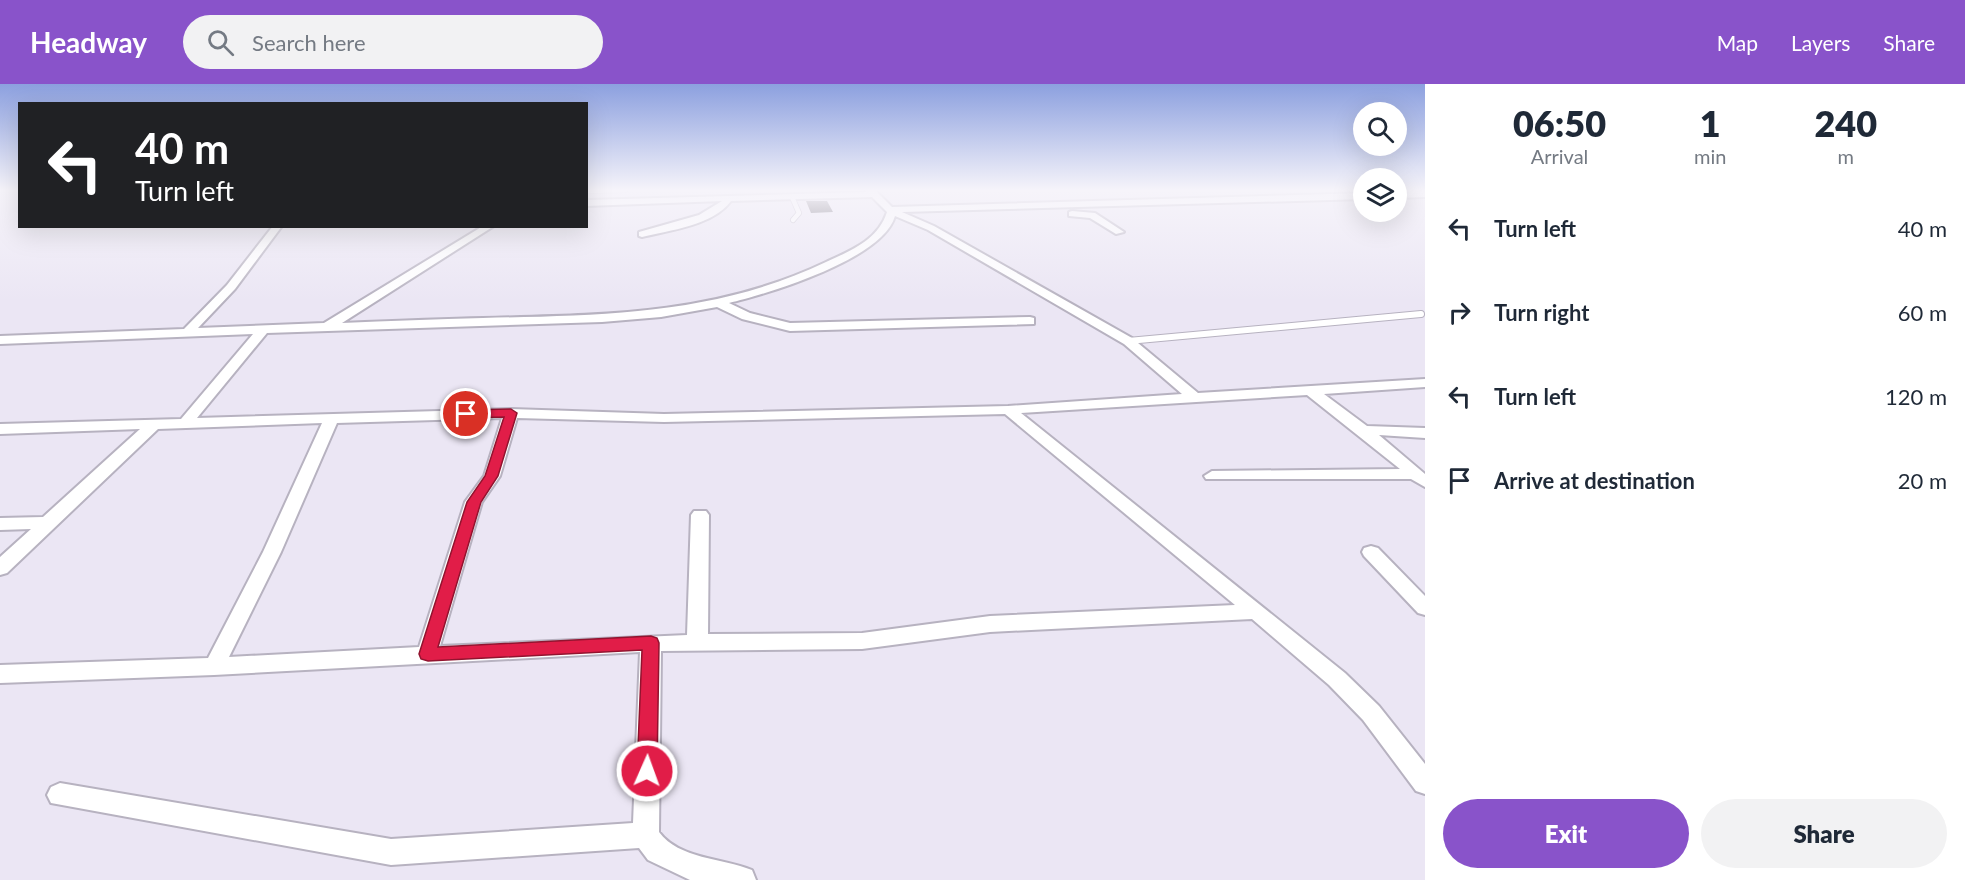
<!DOCTYPE html>
<html lang="en">
<head>
<meta charset="utf-8">
<style>
	:root { --surface:#fff; --page:#f2f2f3; --text:#1f2937; --muted:#747a83; --accent:#8953ca }
	body { margin:0; font-family:Lato,sans-serif; background:var(--page); color:var(--text); height:100vh; display:flex; flex-direction:column; font-size:22px; white-space:nowrap }
	* { box-sizing:border-box; margin:0 }
	p { font-size:20px; color:var(--muted) }
	.icon { flex:none; width:33px; height:33px; fill:none; stroke:currentColor; stroke-width:2; stroke-linecap:round; stroke-linejoin:round }
	.map { position:relative; flex:1; overflow:hidden }
	.panel { display:flex; flex-direction:column; background:var(--surface); width:540px }
	.panel>* { flex:none }
	.top-card { position:absolute; left:18px; top:18px; width:570px; height:126px; border-radius:0px; box-shadow:0 6px 24px #0002; background:#202124; color:#fff; overflow:hidden }
	.tools { position:absolute; left:1353px; top:18px; display:grid; gap:12px }
	.tools a { display:grid; place-items:center; width:54px; height:54px; border-radius:50%; background:var(--surface); box-shadow:0 6px 24px #0002; font-size:30px }
	.pin { position:absolute; display:grid; place-items:center; width:51px; height:51px; color:#fff; margin:-26px; border:3px solid #fff; border-radius:50%; box-shadow:0 2px 6px #0007 }
	.me { position:absolute; width:66px; margin:-33px; rotate:2deg; stroke-linejoin:round; filter:drop-shadow(0 0 4px #0008) }
	.turn { display:flex; align-items:center; gap:21px; height:126px; padding:0 18px; font-size:27px }
	.turn .icon { width:78px; height:78px; stroke-width:2.5 }
	.turn b { display:block; font-size:42px; line-height:51px }
	.eta { display:flex; justify-content:space-evenly; align-items:center; height:102px; text-align:center }
	.eta b { font-size:36px; font-weight:800; line-height:42px }
	.primary-button { display:flex; gap:12px; margin-top:auto; padding:12px 18px }
	.primary-button a { flex:1; height:69px; border-radius:36px; background:var(--accent); color:#fff; font-size:24px; font-weight:800; line-height:69px; text-align:center }
	.primary-button a+a { background:var(--page); color:var(--text) }
	ul { padding:0; list-style:none }
	li { display:flex; align-items:center; gap:18px; height:84px; padding:0 18px }
	li div { flex:1 }
	li b { display:block; font-size:22px }
	li em { font-style:normal }
	header { display:flex; align-items:center; gap:36px; box-sizing:border-box; height:84px; padding:0 30px; background:var(--accent); color:#fff }
	header strong { font-size:28px }
	nav { display:flex; gap:33px; margin-inline-start:auto; font-size:21px }
	.search { width:420px; height:54px; background:var(--page); display:flex; align-items:center; gap:15px; box-sizing:border-box; padding:0 21px; border-radius:33px; color:var(--muted); font-size:22px }
	main { display:flex; flex:1; min-height:0 }
	.map>svg:first-child { display:block }
	.building { fill:#534f5b }
	.lines { fill:none; stroke-linecap:round; stroke-linejoin:round }
	.lane-far1-casing { stroke:#b7b2c0; stroke-width:6 }
	.lane-casing { stroke:#b7b2c0; stroke-width:8 }
	.street-casing { stroke:#b7b2c0; stroke-width:4 }
	.lane-far1 { stroke:#fff; stroke-width:4.5 }
	.lane { stroke:#fff; stroke-width:6 }
	.street { fill:#fff; fill-rule:evenodd }
	.route { fill:#e11d48; stroke:#92132f; stroke-width:1.5 }
</style>
</head>
<body>
<header>
<strong>Headway</strong>
<div class="search"><svg class="icon" aria-label="search" viewBox="0 0 24 24"><circle cx="10" cy="10" r="6"/><path d="M15 15l6 6"/></svg>Search here</div>
<nav><a>Map</a><a>Layers</a><a>Share</a></nav>
</header>
<main>
<div class="map">
<svg width="1425" height="796" viewBox="0 0 1425 796">
	<rect width="100%" height="100%" fill="#ebe6f4"/>
	<path class="building" d="M806 117H827L833 128 811 129Z"/>
	<g class="lines">
		<g class="lane-far1-casing">
			<path id="lane-far1" d="M586 107 625 106
				M792 113 799 129 793 136"/>
		</g>
		<g class="lane-casing">
			<path id="lane" d="M1128 257 1421 230"/>
		</g>
		<g class="street-casing">
			<path id="street" d="M866 106H875L892 123 1364 109V115L902 128 934 142 1132 254 1198 309 1425 295V303L1324 310 1367 342 1425 344V354L1379 351 1425 390V403L1411 395H1206L1204 392 1212 387 1400 385 1307 311 1021 329 1345 589 1379 622 1425 680V710L1416 707 1363 636 1329 601 1252 535 990 548 862 565 661 567 659 748C679 775 722 774 752 786L756 796H690L648 776 639 764 391 781 51 719 47 711 51 703 60 699 391 755 633 739 640 568 214 591 0 599V581L208 574 263 468 322 339 158 345 7 489 0 491V473L31 445 0 446V434L43 433 140 345 0 350V340L181 335 253 250 0 260V252L184 245 227 201 273 142H282L235 205 198 244 324 239 483 142H494L342 239C389 237 436 235 483 234 603 231 715 231 826 178 852 166 878 156 887 128L872 113 731 117C712 142 670 146 642 153L639 152V148L699 131 722 117 586 122V116L867 108ZM895 132 928 146 1124 260 1182 310 1008 322 664 330 511 325 197 334 267 249 602 238 661 233 717 223 742 235 790 247 1034 240V234L1030 233 790 239 750 229 729 219C770 209 883 175 895 132ZM1005 330 1235 521 990 532 862 549 708 550 709 431 706 427H694L691 431 687 551 440 562 482 418 500 392 517 334 664 338ZM502 334 484 392 465 418 419 563 229 573 281 468 337 339Z
				M1425 107V113L1396 114V108Z
				M1072 127 1095 129 1124 148 1116 150 1090 134 1069 132V128Z
				M1371 462 1378 464 1425 512V531L1418 529 1364 472 1362 468 1364 464Z"/>
		</g>
		<use href="#lane-far1" class="lane-far1"/>
		<use href="#lane" class="lane"/>
		<use href="#street" class="street"/>
	</g>
	<linearGradient id="sky" x2="0" y2="1"><stop stop-color="#8ca0df"/><stop offset="0.49" stop-color="#f6f4fa"/><stop offset="1" stop-color="#f6f4fa" stop-opacity="0"/></linearGradient>
	<rect width="1425" height="217" fill="url(#sky)"/>
	<path class="route" d="M511 325 517 329 498 392 481 418 438 563 651 552 657 554 659 559 657 687 654 693 647 696 640 693 637 687 642 566 428 577 421 575 419 570 467 418 485 392 504 333 466 334 460 330 466 326Z"/>
</svg>
<div class="tools">
<a><svg class="icon" aria-label="search" viewBox="0 0 24 24"><circle cx="10" cy="10" r="6"/><path d="M15 15l6 6"/></svg></a>
<a><svg class="icon" aria-label="layers" viewBox="0 0 24 24"><path d="M12 4l9 5-9 5-9-5zM3 14l9 5 9-5"/></svg></a>
</div>
<div class="pin" style="left:466px;top:330px;background:#d93025"><svg class="icon" aria-label="arrive" viewBox="0 0 24 24"><path d="M6 21V4h12l-3 4 3 4H6"/></svg></div>
<svg class="me" style="left:647px;top:687px" viewBox="-20 -20 40 40"><circle r="17" fill="#e11d48" stroke="#fff" stroke-width="3"/><path d="M0-11L8 9 0 5-8 9z" fill="#fff"/></svg>
<div class="top-card">
<div class="turn"><svg class="icon" aria-label="left" viewBox="0 0 24 24"><path d="M17 20v-9H6M10 6l-5 5 5 5"/></svg><div><b>40 m</b>Turn left</div></div>
</div>
</div>
<section class="panel">
<div class="eta">
<div><b>06:50</b><p>Arrival</p></div>
<div><b>1</b><p>min</p></div>
<div><b>240</b><p>m</p></div>
</div>
<ul>
<li><svg class="icon" aria-label="left" viewBox="0 0 24 24"><path d="M17 20v-9H6M10 6l-5 5 5 5"/></svg><div><b>Turn left</b></div><em>40 m</em></li>
<li><svg class="icon" aria-label="right" viewBox="0 0 24 24"><path d="M7 20v-9h11M14 6l5 5-5 5"/></svg><div><b>Turn right</b></div><em>60 m</em></li>
<li><svg class="icon" aria-label="left" viewBox="0 0 24 24"><path d="M17 20v-9H6M10 6l-5 5 5 5"/></svg><div><b>Turn left</b></div><em>120 m</em></li>
<li><svg class="icon" aria-label="arrive" viewBox="0 0 24 24"><path d="M6 21V4h12l-3 4 3 4H6"/></svg><div><b>Arrive at destination</b></div><em>20 m</em></li>
</ul>
<div class="primary-button"><a>Exit</a><a>Share</a></div>
</section>
</main>
</body>
</html>
